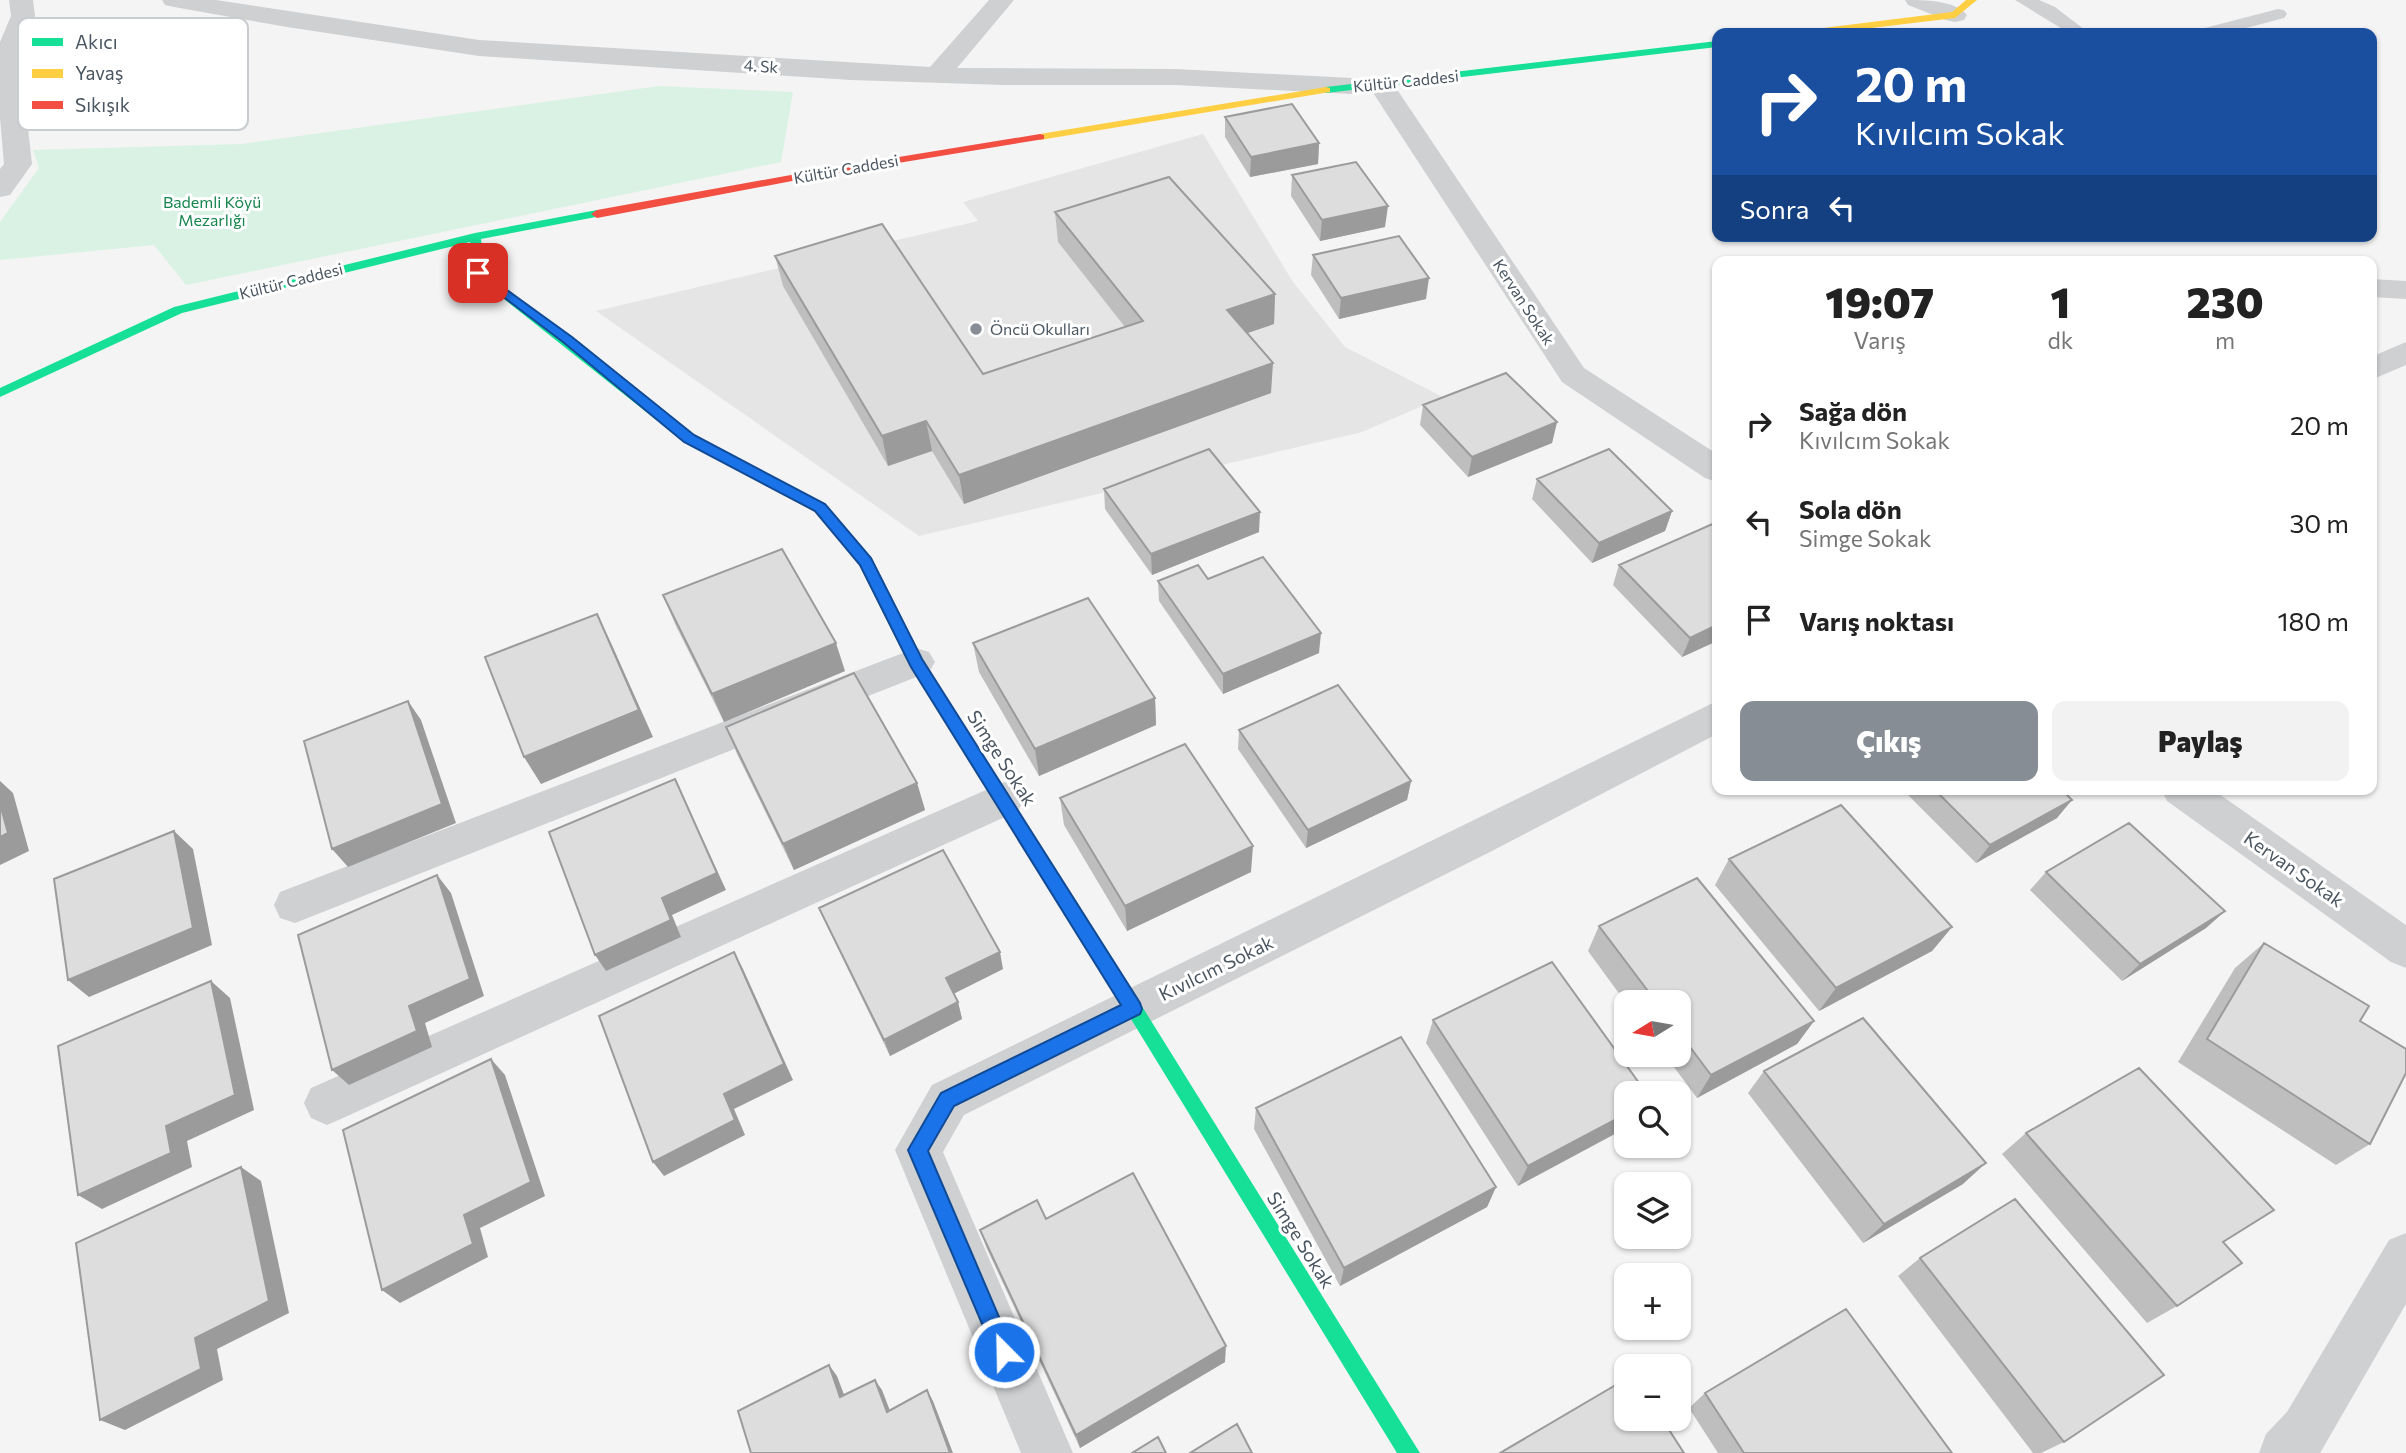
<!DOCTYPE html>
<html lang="tr">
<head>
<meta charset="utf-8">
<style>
	:root { --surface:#fff; --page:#f2f2f2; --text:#222; --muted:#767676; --accent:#868d94 }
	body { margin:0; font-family:Commissioner,sans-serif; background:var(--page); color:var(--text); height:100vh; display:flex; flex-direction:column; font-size:26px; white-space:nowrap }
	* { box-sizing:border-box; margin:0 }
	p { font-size:23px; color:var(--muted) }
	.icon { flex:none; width:38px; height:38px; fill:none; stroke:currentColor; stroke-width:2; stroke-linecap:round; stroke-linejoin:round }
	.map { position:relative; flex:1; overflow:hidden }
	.drawer { position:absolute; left:1712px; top:256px; width:665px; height:539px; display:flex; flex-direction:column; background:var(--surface); border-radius:14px; box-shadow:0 2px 5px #0004 }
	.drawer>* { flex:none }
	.guide { position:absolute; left:1712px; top:28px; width:665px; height:214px; border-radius:14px; box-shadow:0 2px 5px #0004; background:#1a4fa0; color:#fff; overflow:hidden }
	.needle { width:46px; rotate:259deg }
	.controls { position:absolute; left:1614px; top:990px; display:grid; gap:14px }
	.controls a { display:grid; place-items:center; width:77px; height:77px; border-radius:14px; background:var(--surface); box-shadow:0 2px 5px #0004; font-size:35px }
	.pin { position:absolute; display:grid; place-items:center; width:60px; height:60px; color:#fff; margin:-30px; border-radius:14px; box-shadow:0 4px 10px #0006 }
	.me { position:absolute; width:77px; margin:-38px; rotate:337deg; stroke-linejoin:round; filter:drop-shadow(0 0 5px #0008) }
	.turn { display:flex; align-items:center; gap:24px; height:147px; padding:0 28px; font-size:32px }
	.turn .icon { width:91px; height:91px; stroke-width:2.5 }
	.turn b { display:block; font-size:49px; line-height:60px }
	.then { display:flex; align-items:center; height:66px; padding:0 28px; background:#0003; gap:14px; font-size:26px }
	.eta { display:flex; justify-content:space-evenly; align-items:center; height:119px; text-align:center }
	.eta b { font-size:42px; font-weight:800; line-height:49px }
	.primary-button { display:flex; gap:14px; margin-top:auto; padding:14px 28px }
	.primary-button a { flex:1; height:80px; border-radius:14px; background:var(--accent); color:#fff; font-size:28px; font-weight:800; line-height:80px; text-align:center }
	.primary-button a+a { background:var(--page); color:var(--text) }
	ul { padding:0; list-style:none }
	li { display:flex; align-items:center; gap:21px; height:98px; padding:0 28px }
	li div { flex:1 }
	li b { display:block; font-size:26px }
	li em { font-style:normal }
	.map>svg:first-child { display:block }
	.education { fill:#e6e5e6 }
	.green { fill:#d9f2e3 }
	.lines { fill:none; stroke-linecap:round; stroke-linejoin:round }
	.lane { fill:#ced0d2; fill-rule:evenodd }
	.street { fill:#ced0d2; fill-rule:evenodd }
	.fast { fill:#16e098; fill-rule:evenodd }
	.slow { fill:#ffcf43; fill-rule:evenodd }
	.jam { fill:#f24e42; fill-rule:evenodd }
	.wall { fill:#bebebf }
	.shaded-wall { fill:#9b9b9b }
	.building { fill:#ddddde; stroke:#9b9b9b; stroke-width:2 }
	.route { fill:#1a73e8; stroke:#114b97; stroke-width:2 }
	.poi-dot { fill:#868d94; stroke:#fff; stroke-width:2.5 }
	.labels { text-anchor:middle; stroke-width:6; stroke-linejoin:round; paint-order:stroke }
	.far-street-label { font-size:16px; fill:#4a5661; stroke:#fff }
	.far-park-label { font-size:16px; fill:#17864f; stroke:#fff }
	.far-poi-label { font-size:16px; fill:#4a5661; stroke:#fff; text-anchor:start }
	.street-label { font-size:19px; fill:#4a5661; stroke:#fff }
	.key { fill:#fff; stroke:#c9ccd0; stroke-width:2 }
	.key-label { font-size:19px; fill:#4a5661 }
</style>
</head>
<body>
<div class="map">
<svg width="2406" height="1453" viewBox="0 0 2406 1453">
	<rect width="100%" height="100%" fill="#f4f4f4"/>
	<path class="education" d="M1203 134 1293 282 1345 347 1443 397 1362 432 919 536 596 311 978 221 963 202Z"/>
	<path class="green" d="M659 86 793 92 781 162 186 285 154 245 0 260V222L39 168 33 150 242 144Z"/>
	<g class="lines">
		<path class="lane" d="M2015 0H2039L2055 7 2089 33H2069Z
			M2278 9 2284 10 2287 14 2284 18 2227 33H2198L2201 29Z"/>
		<path class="street" d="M9 0H33L35 16 20 56 32 164 10 195 0 197V169L4 164 0 118V42L11 16Z
			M162 0H216L479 40 930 67 989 0H1014L957 68 1175 69 1352 78 1361 80 1365 86 1361 92 1352 94 1175 85H1004L851 80 479 56 287 27 174 7 165 5Z
			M1905 0C1924 0 1955 0 1967 15L1964 20 1955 22 1946 20 1908 5Z
			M1381 77 1390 79 1584 368 1717 454V482L1705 478 1562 382 1368 85 1372 79Z
			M2371 279 2406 281V299L2371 297Z
			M2406 342V365L2371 380V357Z
			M916 648 929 652 935 662 929 672 295 923 280 918 274 905 280 892Z
			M1717 701V734L1490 852 964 1115 943 1152 1073 1453H1021L895 1150 932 1085Z
			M1004 782 1018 787 1024 799 1018 811 343 1118 327 1125 311 1118 304 1103 311 1088Z
			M2161 789H2212L2406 925V968L2391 962 2167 801Z
			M2406 1233V1304L2323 1448 2320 1453H2259L2266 1434 2287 1412 2389 1240Z"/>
		<path class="fast" d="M1717 41V47L1326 93 1321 90 1326 87Z
			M597 210 603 214 601 216 481 239 485 272 694 436 747 464 749 467 747 470H737L684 442 475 276 470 242 182 313 0 397V388L174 307 475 233Z
			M1091 931 1097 934 1420 1453H1397L1085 944 1082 939 1085 934Z"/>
		<path class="slow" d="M1966 0H1977L1955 18 1830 33H1802L1807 30 1952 12Z
			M1326 87 1330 88V92L1040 140 1034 137 1040 134Z
			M742 462 825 504 871 558 922 659 1097 934 1100 939 1097 944 1091 947 1085 944 911 666 860 565 815 512 737 470 735 467Z"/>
		<path class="jam" d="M1040 134 1044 135V139L813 177 597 218 591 214 597 210 813 171Z"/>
	</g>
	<path class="wall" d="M1225 117 1319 143 1318 164 1250 177 1225 137Z
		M1292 175 1385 227 1320 241 1291 196Z
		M1055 212 1275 294 1274 324 1247 333 1271 393 964 504 932 451 888 466 783 286 775 256 983 374 1125 327 1058 242Z
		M1313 255 1426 299 1339 319 1311 275Z
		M1423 405 1557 422 1552 443 1468 477 1420 425Z
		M1537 479 1672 511 1665 531 1592 563 1532 499Z
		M1104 489 1259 532 1152 575 1105 509Z
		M1717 522V641L1682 657 1613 585 1619 565Z
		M1208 579 1319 653 1223 694 1159 601 1158 581Z
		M663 595 845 671 724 722 675 624Z
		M973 643 1155 698 1156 725 1039 776 979 672Z
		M726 727 917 783 925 810 794 870 737 754Z
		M1239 730 1411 781 1407 800 1306 848 1238 749Z
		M1902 789H2061L2057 818 1976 863Z
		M1060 798 1251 872 1127 931 1064 825Z
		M1729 859 1952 927 1932 951 1819 1011 1715 885Z
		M2046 872 2225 911 2206 928 2122 981 2030 890Z
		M819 908 1003 969 953 994 958 1002 962 1019 890 1056 827 926Z
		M1599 926 1814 1021 1797 1044 1697 1098 1665 1055H1678V1003H1626L1588 951Z
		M2264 943 2370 1144 2336 1165 2178 1062 2235 968Z
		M1433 1020 1647 1094 1518 1186 1426 1043Z
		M1764 1071 1963 1184 1863 1243 1748 1093Z
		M1256 1108 1496 1187 1487 1207 1340 1286 1254 1129Z
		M2026 1133 2223 1242 2177 1306 2147 1323 2002 1154Z
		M1046 1219 1225 1362 1080 1448 987 1249 980 1230Z
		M1920 1258 2064 1442 2041 1453H2033L1898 1276Z
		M1705 1393 1952 1453H1718L1689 1408Z"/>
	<path class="shaded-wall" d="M1319 143 1318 164 1250 177 1251 157Z
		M1388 206 1385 227 1320 241 1322 220Z
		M1429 278 1426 299 1339 319 1341 298Z
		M1275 294 1274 324 1227 340V310Z
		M1273 363 1271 393 964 504 959 475Z
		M926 421 932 451 888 466 882 436Z
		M1557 422 1552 443 1468 477 1472 457Z
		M1672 511 1665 531 1592 563 1599 543Z
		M1260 512 1259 532 1152 575 1151 554Z
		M597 614 611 643 653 737 541 784 524 757Z
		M1717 625V641L1682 657 1690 638Z
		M1321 633 1319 653 1223 694V674Z
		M836 643 845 671 724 722 712 694Z
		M1155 698 1156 725 1039 776 1035 749Z
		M408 701 421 720 456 823 348 867 332 849Z
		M675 779 726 890 672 915 681 937 606 971 595 955Z
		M0 781 13 793 29 851 0 865Z
		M1411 781 1407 800 1306 848 1308 830Z
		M917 783 925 810 794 870 783 844Z
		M2072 800 2057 818 1976 863 1990 845Z
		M174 831 193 849 212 945 89 997 68 980Z
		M1253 846 1251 872 1127 931 1125 906Z
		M437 875 451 893 484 996 425 1023 432 1047 349 1085 332 1070 409 1006Z
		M2225 911 2206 928 2122 981 2140 964Z
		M1952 927 1932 951 1819 1011 1836 988Z
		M734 952 743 969 793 1080 734 1109 745 1135 664 1176 653 1162 724 1094Z
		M1000 952 1003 969 951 995 946 978Z
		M211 981 230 998 254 1110 187 1141 192 1167 102 1209 78 1195 166 1126Z
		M958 1002 962 1019 890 1056 884 1040Z
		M1814 1021 1797 1044 1697 1098 1711 1075Z
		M491 1059 505 1075 545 1196 480 1228 488 1257 400 1303 382 1290 464 1215Z
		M1626 1114V1128L1518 1186 1528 1166Z
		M1986 1163 1963 1184 1863 1243 1884 1224Z
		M241 1167 261 1181 289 1313 217 1349 223 1380 125 1430 100 1420Z
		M1496 1187 1487 1207 1340 1286 1344 1268Z
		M1226 1346 1225 1362 1080 1448 1076 1435Z
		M829 1365 837 1376 849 1408 840 1397Z
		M875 1380 882 1390 894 1421 887 1412Z
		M927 1390 933 1401 953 1453H950Z"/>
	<path class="building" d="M1292 104 1319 143 1251 157 1225 117Z
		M1356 162 1388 206 1322 220 1292 175Z
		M1169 177 1275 294 1227 310 1273 363 959 475 926 421 882 436 775 256 882 224 983 374 1143 321 1055 212Z
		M1399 236 1429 278 1341 298 1313 255Z
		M1506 373 1557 422 1472 457 1423 405Z
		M1209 449 1260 512 1151 554 1104 489Z
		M1609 449 1672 511 1599 543 1537 479Z
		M1717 522V625L1690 638 1619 565Z
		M782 549 836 643 712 694 663 595Z
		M1263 557 1321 633 1223 674 1158 581 1198 565 1208 579Z
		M1088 598 1155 698 1035 749 973 643Z
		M597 614 639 710 524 757 485 657Z
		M854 673 917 783 783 844 726 727Z
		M1338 685 1411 781 1308 830 1239 730Z
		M408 701 442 804 332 849 304 741Z
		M1185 744 1253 846 1125 906 1060 798Z
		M675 779 717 873 662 898 671 920 595 955 549 832Z
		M1934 789H2061L2072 800 1990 845Z
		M0 804 8 833 0 837Z
		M1841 805 1952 927 1836 988 1729 859Z
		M2129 823 2225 911 2140 964 2046 872Z
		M174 831 193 928 68 980 54 879Z
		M943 850 1000 952 946 978 958 1002 884 1040 819 908Z
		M437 875 470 979 409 1006 417 1031 332 1070 298 935Z
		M1697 878 1814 1021 1711 1075 1678 1031V1003H1657L1599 926Z
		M2264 943 2369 1006 2360 1021 2406 1049V1073L2370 1144 2207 1039Z
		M734 952 784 1064 724 1094 735 1120 653 1162 599 1016Z
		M1552 962 1647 1094H1626V1114L1528 1166 1433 1020Z
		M211 981 235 1095 166 1126 171 1153 78 1195 58 1046Z
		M1863 1018 1986 1163 1884 1224 1764 1071Z
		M1401 1037 1496 1187 1344 1268 1256 1108Z
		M491 1059 531 1182 464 1215 473 1244 382 1290 343 1130Z
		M2139 1068 2274 1210 2223 1242 2242 1263 2177 1306 2026 1133Z
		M241 1167 269 1301 195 1338 201 1369 100 1420 76 1243Z
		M1133 1173 1226 1346 1076 1435 980 1230 1037 1200 1046 1219Z
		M2015 1199 2164 1375 2064 1442 1920 1258Z
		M1846 1309 1952 1453H1744L1705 1393Z
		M829 1365 840 1397 875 1380 887 1412 927 1390 950 1453H751L738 1411Z
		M1626 1379V1419H1662L1684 1453H1500Z
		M1237 1424 1252 1453H1190Z
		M1158 1437 1166 1453H1132Z"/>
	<path class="route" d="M478 269 572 337 694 435 825 504 871 558 922 659 1140 1003 1142 1009 1140 1014 954 1106 928 1151 1014 1352 1011 1359 1004 1363 997 1359 908 1150 941 1093 1121 1005 911 667 860 565 815 511 684 442 563 342 474 275V270Z"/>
	<circle class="poi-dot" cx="976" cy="329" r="7"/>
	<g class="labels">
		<g class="far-street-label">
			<text transform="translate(761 66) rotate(4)" y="6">4. Sk</text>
			<text transform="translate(1406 81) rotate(-6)" y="6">Kültür Caddesi</text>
			<text transform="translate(846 169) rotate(-10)" y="6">Kültür Caddesi</text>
			<text transform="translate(291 281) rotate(-14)" y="6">Kültür Caddesi</text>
			<text transform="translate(1524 302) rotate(57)" y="6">Kervan Sokak</text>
		</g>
		<g class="far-park-label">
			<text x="212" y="208">Bademli Köyü<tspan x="212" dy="18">Mezarlığı</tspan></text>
		</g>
		<g class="far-poi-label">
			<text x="990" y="335">Öncü Okulları</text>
		</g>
		<g class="street-label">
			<text transform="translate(1002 758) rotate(57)" y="7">Simge Sokak</text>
			<text transform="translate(2294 869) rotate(35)" y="7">Kervan Sokak</text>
			<text transform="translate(1216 968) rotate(-26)" y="7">Kıvılcım Sokak</text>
			<text transform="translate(1301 1240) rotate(58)" y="7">Simge Sokak</text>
		</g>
	</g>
	<rect x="18" y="18" width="230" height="112" rx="10" class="key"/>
	<rect x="32" y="38" width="31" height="8" fill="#16e098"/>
	<rect x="32" y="69" width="31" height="9" fill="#ffcf43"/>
	<rect x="32" y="101" width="31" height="8" fill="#f24e42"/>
	<g class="key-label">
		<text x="75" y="49">Akıcı</text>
		<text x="75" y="80">Yavaş</text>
		<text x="75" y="112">Sıkışık</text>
	</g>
</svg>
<div class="controls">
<a><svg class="needle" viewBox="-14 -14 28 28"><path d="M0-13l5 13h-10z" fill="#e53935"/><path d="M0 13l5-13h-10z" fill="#767676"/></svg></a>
<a><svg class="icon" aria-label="search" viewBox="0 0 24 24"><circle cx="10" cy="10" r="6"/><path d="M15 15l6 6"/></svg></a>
<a><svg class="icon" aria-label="layers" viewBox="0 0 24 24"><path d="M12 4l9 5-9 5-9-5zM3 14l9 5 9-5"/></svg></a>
<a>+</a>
<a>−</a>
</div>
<div class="pin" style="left:478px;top:273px;background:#d93025"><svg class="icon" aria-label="arrive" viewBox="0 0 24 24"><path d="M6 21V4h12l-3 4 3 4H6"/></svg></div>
<svg class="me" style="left:1004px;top:1352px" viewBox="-20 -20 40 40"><circle r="17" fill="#1a73e8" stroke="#fff" stroke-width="3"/><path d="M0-11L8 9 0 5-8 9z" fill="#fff"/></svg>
<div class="guide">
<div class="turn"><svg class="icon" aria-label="right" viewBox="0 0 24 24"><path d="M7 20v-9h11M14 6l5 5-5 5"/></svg><div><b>20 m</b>Kıvılcım Sokak</div></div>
<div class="then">Sonra<svg class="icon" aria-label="left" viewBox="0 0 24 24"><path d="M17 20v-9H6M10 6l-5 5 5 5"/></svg></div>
</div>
<section class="drawer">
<div class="eta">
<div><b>19:07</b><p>Varış</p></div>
<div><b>1</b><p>dk</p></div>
<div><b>230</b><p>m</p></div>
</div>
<ul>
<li><svg class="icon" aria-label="right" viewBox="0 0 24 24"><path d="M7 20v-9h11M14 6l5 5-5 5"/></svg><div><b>Sağa dön</b><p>Kıvılcım Sokak</p></div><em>20 m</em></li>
<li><svg class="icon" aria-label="left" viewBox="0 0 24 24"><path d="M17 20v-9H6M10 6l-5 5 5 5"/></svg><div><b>Sola dön</b><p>Simge Sokak</p></div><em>30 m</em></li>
<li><svg class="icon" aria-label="arrive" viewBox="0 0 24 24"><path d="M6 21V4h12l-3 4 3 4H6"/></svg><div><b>Varış noktası</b></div><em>180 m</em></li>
</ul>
<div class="primary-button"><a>Çıkış</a><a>Paylaş</a></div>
</section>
</div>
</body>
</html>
